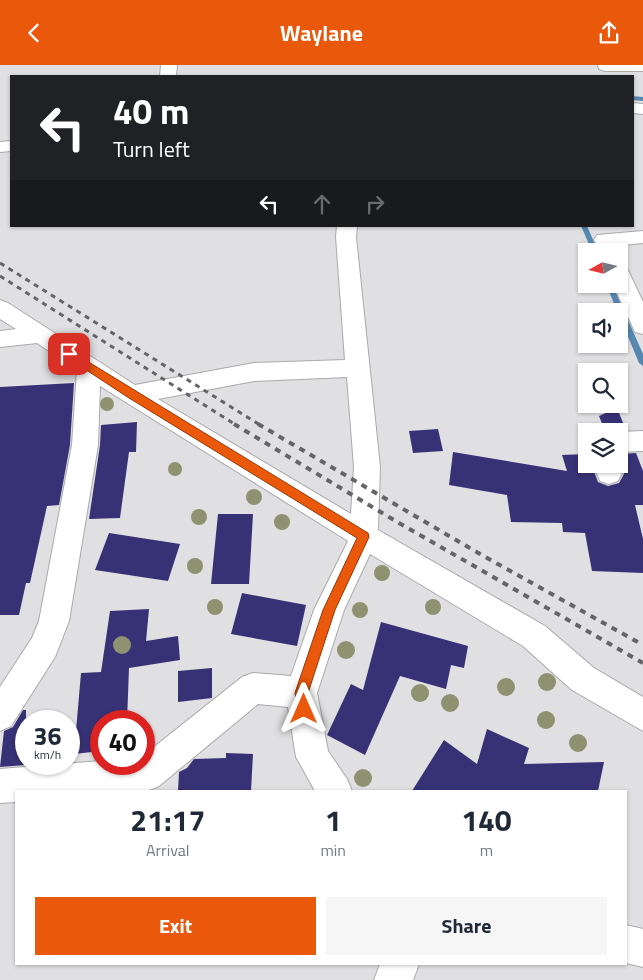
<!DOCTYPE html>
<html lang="en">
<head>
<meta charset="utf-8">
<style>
	:root { --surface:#fff; --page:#f6f6f7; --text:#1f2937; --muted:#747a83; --accent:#ea580c }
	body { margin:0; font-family:"Titillium Web",sans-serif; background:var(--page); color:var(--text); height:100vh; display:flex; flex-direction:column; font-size:19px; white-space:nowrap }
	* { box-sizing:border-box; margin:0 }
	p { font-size:16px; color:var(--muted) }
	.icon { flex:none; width:28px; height:28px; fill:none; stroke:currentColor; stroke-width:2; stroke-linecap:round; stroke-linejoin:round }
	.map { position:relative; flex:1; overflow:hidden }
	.panel { position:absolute; left:15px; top:725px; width:612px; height:175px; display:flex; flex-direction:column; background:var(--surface); border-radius:0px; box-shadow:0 1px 4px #0004 }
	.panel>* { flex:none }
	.hud { position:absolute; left:10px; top:10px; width:624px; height:152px; border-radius:0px; box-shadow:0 1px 4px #0004; background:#202124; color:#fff; overflow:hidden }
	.needle { width:32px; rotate:262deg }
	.controls { position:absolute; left:578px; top:178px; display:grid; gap:10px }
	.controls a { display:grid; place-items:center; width:50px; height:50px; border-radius:0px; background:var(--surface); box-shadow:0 1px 4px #0004; font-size:25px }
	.speed { position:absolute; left:15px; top:645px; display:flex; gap:10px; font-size:25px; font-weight:700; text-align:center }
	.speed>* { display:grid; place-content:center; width:65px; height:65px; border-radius:50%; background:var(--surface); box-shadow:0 1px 4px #0004; line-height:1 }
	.speed small { font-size:12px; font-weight:400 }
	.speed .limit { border:8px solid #d22; background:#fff; color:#111 }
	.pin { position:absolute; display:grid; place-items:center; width:42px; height:42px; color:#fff; margin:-21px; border-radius:10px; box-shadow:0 2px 8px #0006 }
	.me { position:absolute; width:55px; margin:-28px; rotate:0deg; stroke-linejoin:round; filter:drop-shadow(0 0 4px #0008) }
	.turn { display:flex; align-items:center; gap:18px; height:105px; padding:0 20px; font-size:22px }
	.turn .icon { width:65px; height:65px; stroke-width:2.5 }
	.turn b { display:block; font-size:35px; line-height:42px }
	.lanes { display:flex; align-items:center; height:48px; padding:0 20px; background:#0003; justify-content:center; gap:25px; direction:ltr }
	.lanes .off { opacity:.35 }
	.eta { display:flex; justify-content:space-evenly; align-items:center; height:85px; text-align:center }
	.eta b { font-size:30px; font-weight:700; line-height:35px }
	.action { display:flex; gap:10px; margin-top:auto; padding:10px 20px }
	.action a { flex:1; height:58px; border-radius:0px; background:var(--accent); color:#fff; font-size:20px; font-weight:700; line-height:58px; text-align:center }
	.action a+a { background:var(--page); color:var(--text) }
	header { display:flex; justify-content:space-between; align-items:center; height:65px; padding:0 20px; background:var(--accent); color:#fff; font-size:22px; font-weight:700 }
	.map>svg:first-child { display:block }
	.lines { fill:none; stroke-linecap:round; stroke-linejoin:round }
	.stream { fill:#5687b1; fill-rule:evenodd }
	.building { fill:#373276 }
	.minor-casing { stroke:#aaa9ac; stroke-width:2 }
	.minor { fill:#fff; fill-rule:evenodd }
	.rail-far1 { stroke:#656466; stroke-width:3; stroke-dasharray:5 5; stroke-linecap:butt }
	.rail { stroke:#656466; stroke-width:4; stroke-dasharray:6 6; stroke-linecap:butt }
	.tree { fill:#8e9271 }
	.route { fill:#ea580c; stroke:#983908 }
</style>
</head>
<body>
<header><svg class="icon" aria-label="back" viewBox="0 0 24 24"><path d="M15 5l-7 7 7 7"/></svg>Waylane<svg class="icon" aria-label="share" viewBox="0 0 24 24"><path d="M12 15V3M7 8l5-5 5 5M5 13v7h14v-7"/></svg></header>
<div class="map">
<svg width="643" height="915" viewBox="0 0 643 915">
	<rect width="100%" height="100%" fill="#e0dfe2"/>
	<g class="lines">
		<path class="stream" d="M632 31 643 32V36L632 35Z
			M581 161H587L598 186H592Z
			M606 219H612L643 289V301L639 298 619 250V246H617Z"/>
	</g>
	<path class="building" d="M74 318 70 380 59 440 47 441 30 518H26L19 550H0V322Z
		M617 343 626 365 605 366 599 351Z
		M137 357 136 387H129L120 453 89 454 100 380 101 360Z
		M438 364 443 386 413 388 409 366Z
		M453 387 567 406 562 390 586 389V399H591L598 417 608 421 619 418 624 409 619 396V389L636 388 643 406V440H635L643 474V508L592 506 585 468 563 467 562 458 511 457 507 430 449 420Z
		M218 449H253L249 519H211Z
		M109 468 180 479 168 516 95 505Z
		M242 528 306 540 297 581 231 569Z
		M149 544 146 576 178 571 180 595 129 603 127 656H101V686L74 689 81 608 101 607 110 546Z
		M381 557 468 581 464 603 451 600 446 624 400 611 365 690 327 670 351 619 363 625Z
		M212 603V633L178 637V606Z
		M23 645H26V700L0 702 4 666 13 662Z
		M487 664 529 683 524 699 604 697 598 726H412L444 675 477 699Z
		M226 688 253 689 251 726H178L179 707 187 703 194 694 226 693Z"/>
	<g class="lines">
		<g class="minor-casing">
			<path id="minor" d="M161 0H177L176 11H160Z
				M598 0H643V6H605L599 4Z
				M632 38 643 39V49L632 48Z
				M11 76V86L0 87V77Z
				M337 161H357L356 172 380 402 378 465 545 561 594 603 643 632V666L572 625 523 581 370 489 344 545 317 628 328 686 347 714 352 726H315L296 692 288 642 258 639 159 721 147 726H16V737L0 738V704L101 696V699H144V690L242 612 253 608 291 611 314 545 348 476 100 321 98 380 69 556 55 592 11 661 0 666V622L32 573 39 556 72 380 77 305 37 278 0 282V266L16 264 0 254V235L8 238 135 320 254 298 345 295 336 172ZM347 312 354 402 351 449 158 334 254 316Z
				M643 166V178L604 182 597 180 594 175 597 170Z
				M619 201 627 203 643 237V269L635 267 613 219H619Z
				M643 366V386L619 387V367Z
				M619 398 622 408 618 416 609 419 600 416 593 399Z
				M626 860 643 864V902L626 898Z
				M380 899H419L413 915H374Z"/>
		</g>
		<use href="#minor" class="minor"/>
		<path class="rail-far1" d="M0 198 260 360
			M0 211 236 360"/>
		<path class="rail" d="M234 359 399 458 643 598
			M258 359 480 489 643 580"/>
	</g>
	<g class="tree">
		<circle cx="107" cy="339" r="7"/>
		<circle cx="175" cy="404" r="7"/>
		<circle cx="254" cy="432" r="8"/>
		<circle cx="199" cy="452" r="8"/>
		<circle cx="282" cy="457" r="8"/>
		<circle cx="195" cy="501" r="8"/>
		<circle cx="382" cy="508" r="8"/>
		<circle cx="215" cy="542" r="8"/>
		<circle cx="433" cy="542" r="8"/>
		<circle cx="360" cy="545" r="8"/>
		<circle cx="122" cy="580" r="9"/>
		<circle cx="346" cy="585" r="9"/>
		<circle cx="547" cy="617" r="9"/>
		<circle cx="506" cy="622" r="9"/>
		<circle cx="420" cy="628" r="9"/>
		<circle cx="450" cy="638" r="9"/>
		<circle cx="546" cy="655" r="9"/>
		<circle cx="578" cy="678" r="9"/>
		<circle cx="363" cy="713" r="9"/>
	</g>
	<path class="route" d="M69 285 368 468 369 472 335 545 308 628 311 644 309 649 304 650 299 649 295 628 323 545 357 473 129 333 65 291V286Z"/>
</svg>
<div class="controls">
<a><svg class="needle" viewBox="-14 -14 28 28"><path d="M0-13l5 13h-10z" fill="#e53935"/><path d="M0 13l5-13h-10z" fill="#747a83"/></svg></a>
<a><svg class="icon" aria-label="sound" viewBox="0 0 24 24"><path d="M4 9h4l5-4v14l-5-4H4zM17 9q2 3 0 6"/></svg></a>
<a><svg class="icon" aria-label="search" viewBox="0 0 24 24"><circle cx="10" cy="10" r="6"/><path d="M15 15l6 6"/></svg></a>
<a><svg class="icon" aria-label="layers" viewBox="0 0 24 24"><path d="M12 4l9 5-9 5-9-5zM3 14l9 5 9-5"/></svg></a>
</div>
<div class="speed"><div>36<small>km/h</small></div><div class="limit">40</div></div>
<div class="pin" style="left:69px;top:289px;background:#d93025"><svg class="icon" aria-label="arrive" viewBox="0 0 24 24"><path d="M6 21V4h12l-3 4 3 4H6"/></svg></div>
<svg class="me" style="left:304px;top:644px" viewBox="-20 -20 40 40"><path d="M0-17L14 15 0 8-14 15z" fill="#ea580c" stroke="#fff" stroke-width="4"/></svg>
<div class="hud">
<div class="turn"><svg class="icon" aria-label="left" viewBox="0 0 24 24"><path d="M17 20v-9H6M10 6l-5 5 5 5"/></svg><div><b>40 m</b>Turn left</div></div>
<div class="lanes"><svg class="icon" aria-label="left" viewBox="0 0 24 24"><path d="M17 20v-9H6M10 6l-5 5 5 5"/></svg><svg class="icon off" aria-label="ahead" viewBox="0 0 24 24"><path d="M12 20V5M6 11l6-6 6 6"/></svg><svg class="icon off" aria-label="right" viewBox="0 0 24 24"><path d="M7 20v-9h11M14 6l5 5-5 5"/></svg></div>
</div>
<section class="panel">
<div class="eta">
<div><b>21:17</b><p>Arrival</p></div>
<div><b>1</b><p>min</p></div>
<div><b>140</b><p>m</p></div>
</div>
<div class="action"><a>Exit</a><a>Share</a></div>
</section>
</div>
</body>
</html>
